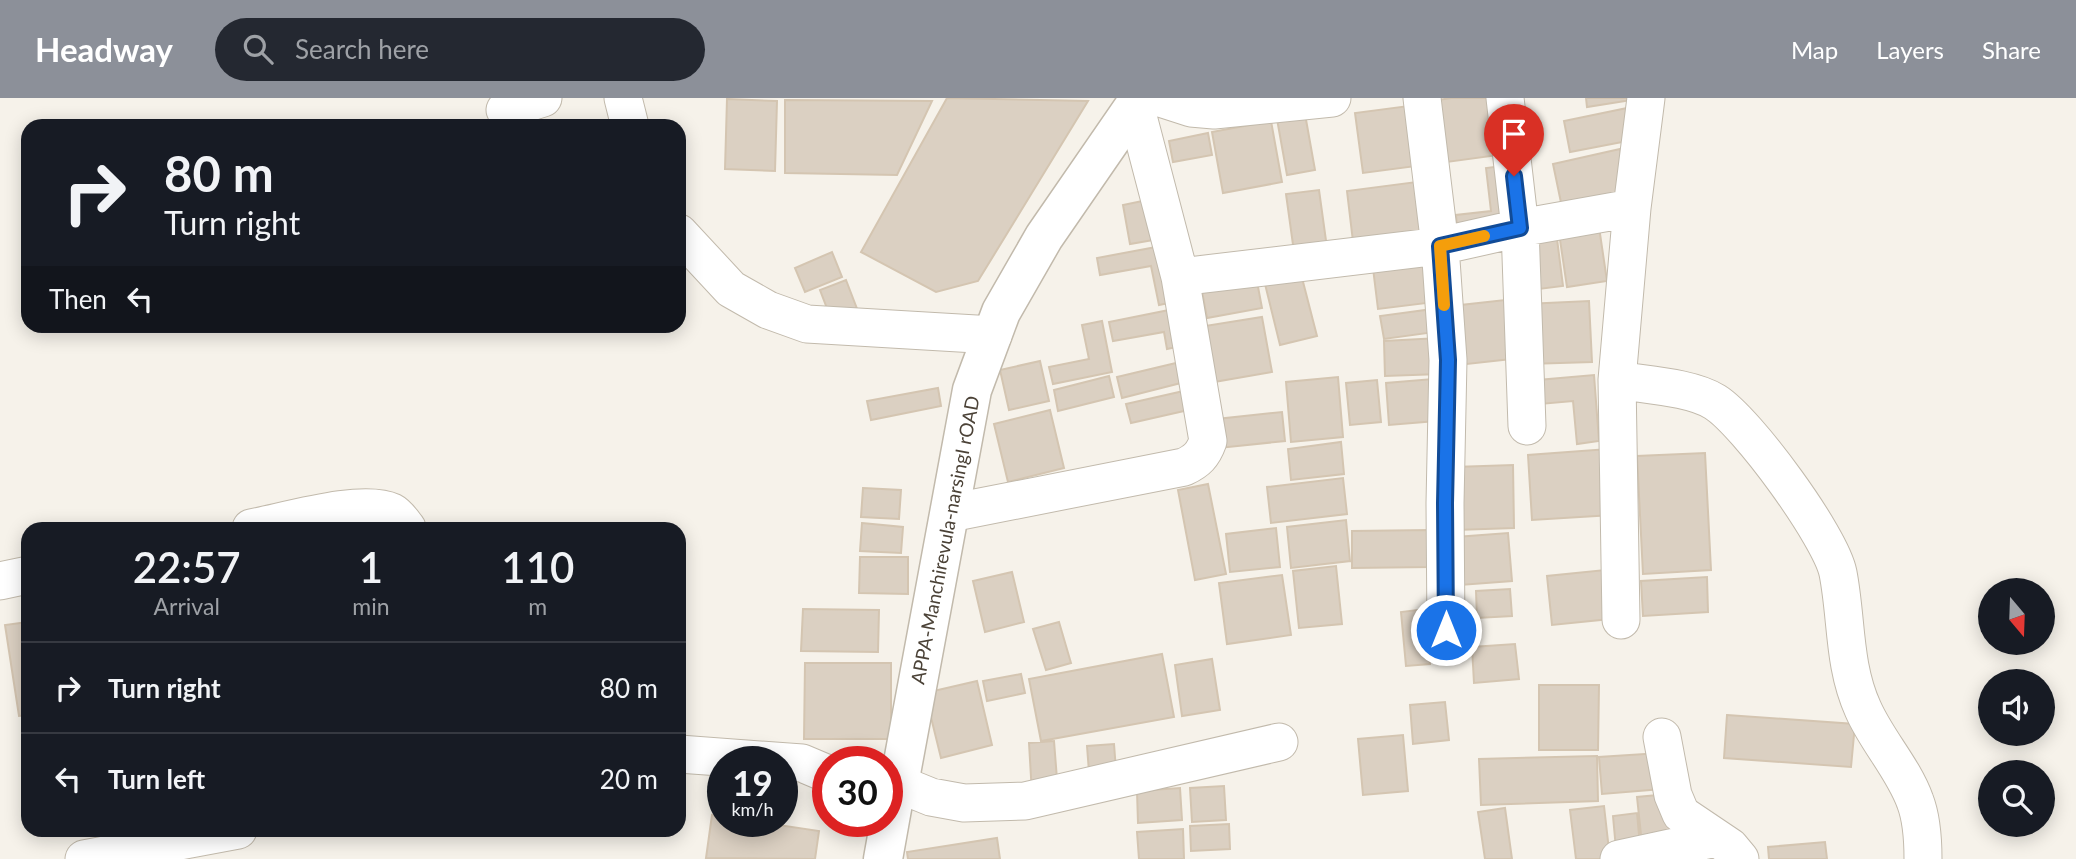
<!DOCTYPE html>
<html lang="en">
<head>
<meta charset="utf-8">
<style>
	:root { --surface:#171b24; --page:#242831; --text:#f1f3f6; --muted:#9ea1a6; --line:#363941; --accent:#8c9099 }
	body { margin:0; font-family:Lato,sans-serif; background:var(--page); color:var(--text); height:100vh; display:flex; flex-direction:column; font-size:26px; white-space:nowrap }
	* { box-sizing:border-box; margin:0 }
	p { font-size:23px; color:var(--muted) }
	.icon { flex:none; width:38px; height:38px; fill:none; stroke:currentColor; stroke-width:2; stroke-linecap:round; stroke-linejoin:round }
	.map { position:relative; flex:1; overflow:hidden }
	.details { position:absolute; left:21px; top:424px; width:665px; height:315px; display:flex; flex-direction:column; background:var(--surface); border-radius:21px; box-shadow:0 4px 18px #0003 }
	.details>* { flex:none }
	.banner { position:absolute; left:21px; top:21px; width:665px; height:214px; border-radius:21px; box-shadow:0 4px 18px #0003; background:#171b24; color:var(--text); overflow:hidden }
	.needle { width:46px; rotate:161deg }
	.controls { position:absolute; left:1978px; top:480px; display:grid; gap:14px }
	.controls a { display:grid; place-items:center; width:77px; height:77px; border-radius:50%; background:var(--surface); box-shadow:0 4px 18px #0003; font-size:35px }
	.speed { position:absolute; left:707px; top:648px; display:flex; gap:14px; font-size:35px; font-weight:700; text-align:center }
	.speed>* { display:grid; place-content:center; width:91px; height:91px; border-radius:50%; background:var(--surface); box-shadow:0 4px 18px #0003; line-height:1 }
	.speed small { font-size:18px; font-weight:400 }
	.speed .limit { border:10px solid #d22; background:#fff; color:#111 }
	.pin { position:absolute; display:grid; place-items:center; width:60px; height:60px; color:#fff; margin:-72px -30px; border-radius:50% 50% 50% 0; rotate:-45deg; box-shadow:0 0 7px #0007 }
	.pin .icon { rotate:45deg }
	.me { position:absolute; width:77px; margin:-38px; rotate:0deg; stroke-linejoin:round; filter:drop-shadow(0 0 5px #0008) }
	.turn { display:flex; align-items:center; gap:24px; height:147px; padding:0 28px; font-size:32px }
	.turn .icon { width:91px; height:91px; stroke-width:2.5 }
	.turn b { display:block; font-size:49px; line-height:60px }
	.then { display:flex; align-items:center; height:66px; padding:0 28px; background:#0003; gap:14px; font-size:26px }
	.eta { display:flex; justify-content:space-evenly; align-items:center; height:119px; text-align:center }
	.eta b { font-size:42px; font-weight:600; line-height:49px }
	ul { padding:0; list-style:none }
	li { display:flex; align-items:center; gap:21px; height:91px; padding:0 28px; border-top:2px solid var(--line) }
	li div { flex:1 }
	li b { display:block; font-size:26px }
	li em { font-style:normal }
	header { display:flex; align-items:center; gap:42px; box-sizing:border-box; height:98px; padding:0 35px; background:var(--accent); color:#fff }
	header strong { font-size:33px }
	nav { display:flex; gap:38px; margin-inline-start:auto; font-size:24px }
	.search { width:490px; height:63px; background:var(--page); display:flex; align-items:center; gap:18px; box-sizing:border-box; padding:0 24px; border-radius:38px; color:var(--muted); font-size:26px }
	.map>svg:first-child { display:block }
	.building { fill:#dbd0c2; stroke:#d4c5b1; stroke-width:2 }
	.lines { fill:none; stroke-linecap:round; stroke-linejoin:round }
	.minor-casing { stroke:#c2baac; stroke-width:39 }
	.tertiary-casing { stroke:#c2baac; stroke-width:41 }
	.minor { stroke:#fff; stroke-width:37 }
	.tertiary { stroke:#fff; stroke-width:38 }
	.route-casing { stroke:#114b97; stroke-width:18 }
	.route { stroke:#1a73e8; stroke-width:12 }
	.slow { stroke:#f59e0b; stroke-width:12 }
	.labels { text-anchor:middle; stroke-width:5; stroke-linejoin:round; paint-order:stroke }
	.street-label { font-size:19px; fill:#4b4237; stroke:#fff }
</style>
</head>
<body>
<header>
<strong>Headway</strong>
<div class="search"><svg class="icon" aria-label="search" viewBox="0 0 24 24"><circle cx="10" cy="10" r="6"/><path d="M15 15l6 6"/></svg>Search here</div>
<nav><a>Map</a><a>Layers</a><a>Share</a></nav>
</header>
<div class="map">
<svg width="2076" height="761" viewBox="0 0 2076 761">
	<rect width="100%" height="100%" fill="#f6f2ea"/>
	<path class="building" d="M947 0 1088 3 978 183 936 194 861 154Z
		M1451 0H1498L1506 56 1447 64 1438 2Z
		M1586 0H1632V2L1587 9Z
		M727 1 777 3 775 73 725 71Z
		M785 2 932 3 897 77 785 75Z
		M1416 7 1424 67 1363 75 1355 15Z
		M1632 9 1638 41 1570 54 1564 23Z
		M1305 16 1315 72 1287 77 1277 21Z
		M1271 23 1282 84 1223 95 1212 34Z
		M1208 35 1212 57 1173 64 1169 43Z
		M1620 51 1632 104 1564 119 1553 66Z
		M1509 67 1517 130 1458 138 1456 117 1491 113 1486 70Z
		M1424 83 1432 142 1354 152 1347 93Z
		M1319 92 1327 150 1294 154 1286 96Z
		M1157 100 1165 140 1130 146 1123 107Z
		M1599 129 1607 183 1567 189 1559 135Z
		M1556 133 1563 188 1531 192 1524 137Z
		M1167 147 1178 203 1159 207 1151 168 1100 177 1097 160Z
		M832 154 842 179 805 194 795 170Z
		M1430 156 1435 204 1378 211 1372 162Z
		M1255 173 1262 210 1207 220 1200 183Z
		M1301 176 1317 238 1280 247 1265 186Z
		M846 182 859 216 833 226 820 192Z
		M1514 201 1520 260 1458 267 1452 208Z
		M1589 203 1592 264 1528 266 1526 206Z
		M1179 210 1186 247 1167 251 1164 234 1113 243 1109 224Z
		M1433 211 1435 234 1384 241 1380 218Z
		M1262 219 1272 274 1214 284 1205 228Z
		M1102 223 1112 274 1053 286 1049 269 1089 261 1082 227Z
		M1439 240 1440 276 1385 278 1384 243Z
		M1040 263 1049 303 1009 312 1000 272Z
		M1176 265 1181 285 1122 300 1117 279Z
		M1594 277 1599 343 1577 346 1573 303 1540 306 1538 282Z
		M1109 278 1114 299 1058 313 1054 292Z
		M1338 279 1343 339 1291 344 1286 284Z
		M1433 281 1436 323 1389 327 1386 285Z
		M1377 282 1381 324 1350 327 1346 285Z
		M938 290 941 308 871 322 867 303Z
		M1188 292 1193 311 1131 325 1126 306Z
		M1050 312 1064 370 1008 384 994 326Z
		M1282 314 1285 343 1219 350 1217 321Z
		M1341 344 1344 376 1291 382 1288 351Z
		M1608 351 1612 417 1532 422 1528 357Z
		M1705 355 1711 472 1643 476 1637 358Z
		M1513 367 1514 430 1456 432 1454 369Z
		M1343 380 1347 416 1271 425 1267 389Z
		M1208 386 1226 476 1195 482 1178 392Z
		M863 390 901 392 899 421 861 419Z
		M1346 422 1350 463 1291 470 1287 429Z
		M862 425 903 429 901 455 860 453Z
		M1276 430 1280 469 1230 474 1226 436Z
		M1431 432V469L1352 470V433Z
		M1508 435 1512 483 1460 487 1456 439Z
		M860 459H908V496L859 495Z
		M1336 468 1342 526 1299 530 1293 473Z
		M1605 472 1610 521 1552 527 1547 478Z
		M1012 474 1024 524 985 534 973 483Z
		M1282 477 1291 537 1227 546 1219 485Z
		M1707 479 1708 514 1643 518 1641 483Z
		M1510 491 1512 518 1477 520 1476 493Z
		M803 511 879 512 878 554 801 553Z
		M1425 511 1430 566 1406 568 1401 514Z
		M28 524V617L19 618 5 527Z
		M1059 524 1071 565 1046 572 1033 531Z
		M1515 546 1519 581 1474 585 1472 549Z
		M1162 556 1174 619 1041 643 1029 581Z
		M1212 561 1220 612 1182 618 1175 567Z
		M805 565H891V641H804Z
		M1021 576 1025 595 987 603 983 583Z
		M977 583 992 647 941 660 925 595Z
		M1539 587H1599L1598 652H1539Z
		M1445 604 1449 642 1413 646 1410 607Z
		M1727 617 1855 626 1851 669 1724 660Z
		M1403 637 1408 693 1363 697 1358 641Z
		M1054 643 1058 694 1032 696 1029 645Z
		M1114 646 1116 672 1089 674 1087 648Z
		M1660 655 1662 691 1602 696 1599 659Z
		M1597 658 1598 703 1481 707 1479 661Z
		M1224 688 1226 722 1192 724 1190 690Z
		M1180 690 1182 722 1138 725 1137 693Z
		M1668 696 1673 742 1642 746 1637 699Z
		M1604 708 1610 761H1576L1570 712Z
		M1505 710 1512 761H1485L1478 714Z
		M1637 715 1640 748 1616 751 1613 718Z
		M712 717 723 719V723H752L819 733 815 761 706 760Z
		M1229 726 1230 751 1191 753 1190 728Z
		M1183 731 1184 761H1139L1137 734Z
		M997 740 1000 761H908L907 754Z
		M1825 744 1827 761H1769L1768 749Z"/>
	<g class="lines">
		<g class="minor-casing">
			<path id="minor" d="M623 0 630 28
				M1160 0 1191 10 1214 12 1332 0
				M1422 0 1440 148 1448 262 1445 405 1446 532
				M1505 0 1520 130 1527 328
				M505 12 543 0
				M679 135 731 191 768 212 807 226 993 237
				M1180 179 1440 148 1520 130 1632 110
				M1617 282C1646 287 1691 289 1715 304 1747 324 1831 439 1838 475 1847 521 1843 567 1863 611 1877 643 1903 670 1915 703 1922 721 1923 743 1923 761
				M950 415 1184 369C1197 363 1203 357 1208 343L1180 179 1135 7
				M251 430C284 424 362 400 392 414 398 417 403 425 407 430
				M0 483 28 477
				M1621 522 1617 282 1632 110 1646 0
				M1662 639 1673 697 1681 716 1730 749 1740 761
				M679 656 802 665 828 676
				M899 686 931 699 964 705 1025 703 1279 644
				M84 761 238 732
				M1619 761 1716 740"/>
		</g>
		<g class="tertiary-casing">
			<path id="tertiary" d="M883 761 893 705 899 686 972 292 1001 214 1044 139 1135 7 1144 0"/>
		</g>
		<use href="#minor" class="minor"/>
		<use href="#tertiary" class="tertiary"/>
	</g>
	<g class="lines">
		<g class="route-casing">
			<path id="route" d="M1446 532 1445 405 1448 262 1440 148 1520 130 1514 78"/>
		</g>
		<use href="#route" class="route"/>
		<path class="slow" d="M1444 207 1440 148 1484 138"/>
	</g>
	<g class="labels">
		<g class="street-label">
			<text transform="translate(945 442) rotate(-79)" y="7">APPA-Manchirevula-narsingI rOAD</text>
		</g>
	</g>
</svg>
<div class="controls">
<a><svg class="needle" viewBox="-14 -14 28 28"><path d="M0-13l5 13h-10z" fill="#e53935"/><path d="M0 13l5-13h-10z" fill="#9ea1a6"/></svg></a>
<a><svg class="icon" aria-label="sound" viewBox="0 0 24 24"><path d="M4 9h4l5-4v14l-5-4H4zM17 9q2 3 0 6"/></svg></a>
<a><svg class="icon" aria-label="search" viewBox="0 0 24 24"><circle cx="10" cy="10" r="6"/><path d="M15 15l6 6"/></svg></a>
</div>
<div class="speed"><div>19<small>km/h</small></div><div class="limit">30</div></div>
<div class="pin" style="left:1514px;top:78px;background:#d93025"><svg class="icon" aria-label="arrive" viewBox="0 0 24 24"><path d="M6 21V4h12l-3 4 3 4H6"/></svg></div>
<svg class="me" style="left:1446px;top:532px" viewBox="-20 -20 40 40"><circle r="17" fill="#1a73e8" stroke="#fff" stroke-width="3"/><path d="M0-11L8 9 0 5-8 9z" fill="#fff"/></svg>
<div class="banner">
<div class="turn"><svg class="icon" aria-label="right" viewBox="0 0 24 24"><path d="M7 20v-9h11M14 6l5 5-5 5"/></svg><div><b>80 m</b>Turn right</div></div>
<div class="then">Then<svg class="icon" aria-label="left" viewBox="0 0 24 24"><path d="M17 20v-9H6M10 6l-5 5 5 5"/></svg></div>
</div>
<section class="details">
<div class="eta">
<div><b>22:57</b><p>Arrival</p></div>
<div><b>1</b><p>min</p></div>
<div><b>110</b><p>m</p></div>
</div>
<ul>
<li><svg class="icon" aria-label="right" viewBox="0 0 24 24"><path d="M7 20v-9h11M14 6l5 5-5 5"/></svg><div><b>Turn right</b></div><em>80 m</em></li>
<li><svg class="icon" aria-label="left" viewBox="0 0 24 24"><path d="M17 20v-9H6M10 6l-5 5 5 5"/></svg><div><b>Turn left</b></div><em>20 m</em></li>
</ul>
</section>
</div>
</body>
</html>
